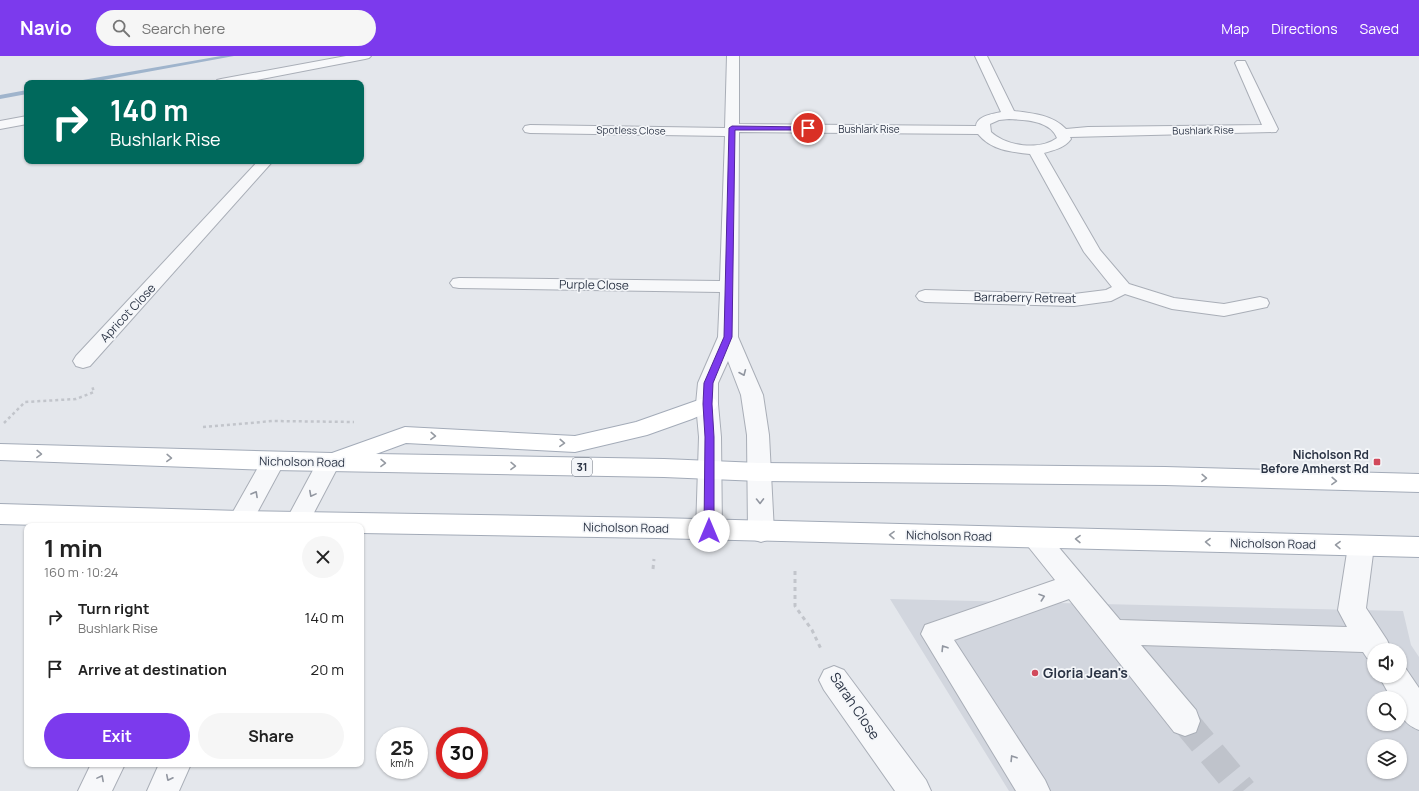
<!DOCTYPE html>
<html lang="en">
<head>
<meta charset="utf-8">
<style>
	:root { --surface:#fff; --page:#f6f6f6; --text:#222; --muted:#767676; --accent:#7c3aed }
	body { margin:0; font-family:Manrope,sans-serif; background:var(--page); color:var(--text); height:100vh; display:flex; flex-direction:column; font-size:15px; white-space:nowrap }
	* { box-sizing:border-box; margin:0 }
	p { font-size:13px; color:var(--muted) }
	.icon { flex:none; width:22px; height:22px; fill:none; stroke:currentColor; stroke-width:2; stroke-linecap:round; stroke-linejoin:round }
	.map { position:relative; flex:1; overflow:hidden }
	.sheet { position:absolute; left:24px; top:467px; width:340px; height:244px; display:flex; flex-direction:column; background:var(--surface); border-radius:8px; box-shadow:0 1px 3px #0004 }
	.sheet>* { flex:none }
	.top-card { position:absolute; left:24px; top:24px; width:340px; height:84px; border-radius:8px; box-shadow:0 1px 3px #0004; background:#00695c; color:#fff; overflow:hidden }
	.controls { position:absolute; left:1367px; top:587px; display:grid; gap:8px }
	.controls a { display:grid; place-items:center; width:40px; height:40px; border-radius:50%; background:var(--surface); box-shadow:0 1px 3px #0004; font-size:20px }
	.speed { position:absolute; left:376px; top:671px; display:flex; gap:8px; font-size:20px; font-weight:700; text-align:center }
	.speed>* { display:grid; place-content:center; width:52px; height:52px; border-radius:50%; background:var(--surface); box-shadow:0 1px 3px #0004; line-height:1 }
	.speed small { font-size:10px; font-weight:400 }
	.speed .limit { border:6px solid #d22; background:#fff; color:#111 }
	.pin { position:absolute; display:grid; place-items:center; width:34px; height:34px; color:#fff; margin:-17px; border:2px solid #fff; border-radius:50%; box-shadow:0 1px 4px #0007 }
	.me { position:absolute; width:44px; margin:-22px; rotate:0deg; stroke-linejoin:round; filter:drop-shadow(0 0 3px #0008) }
	.turn { display:flex; align-items:center; gap:14px; height:84px; padding:0 20px; font-size:18px }
	.turn .icon { width:52px; height:52px; stroke-width:2.5 }
	.turn b { display:block; font-size:28px; line-height:34px }
	.round { display:grid; place-items:center; flex:none; width:42px; height:42px; border-radius:21px; background:var(--page) }
	.head { display:flex; align-items:center; justify-content:space-between; height:68px; padding:0 20px }
	h1 { font-size:24px; font-weight:700; line-height:30px }
	.button { display:flex; gap:8px; margin-top:auto; padding:8px 20px }
	.button a { flex:1; height:46px; border-radius:24px; background:var(--accent); color:#fff; font-size:16px; font-weight:700; line-height:46px; text-align:center }
	.button a+a { background:var(--page); color:var(--text) }
	ul { padding:0; list-style:none }
	li { display:flex; align-items:center; gap:12px; height:52px; padding:0 20px }
	li div { flex:1 }
	li b { display:block; font-size:15px }
	li em { font-style:normal }
	header { display:flex; align-items:center; gap:24px; box-sizing:border-box; height:56px; padding:0 20px; background:var(--accent); color:#fff }
	header strong { font-size:19px }
	nav { display:flex; gap:22px; margin-inline-start:auto; font-size:14px }
	.search { width:280px; height:36px; background:var(--page); display:flex; align-items:center; gap:10px; box-sizing:border-box; padding:0 14px; border-radius:22px; color:var(--muted); font-size:15px }
	.map>svg:first-child { display:block }
	.built { fill:#d2d6de; fill-rule:evenodd }
	.lines { fill:none; stroke-linecap:round; stroke-linejoin:round }
	.stream { fill:#9fb4cc; fill-rule:evenodd }
	.minor-tunnel { stroke:#bfc3cb; stroke-width:28; stroke-dasharray:28 14; stroke-linecap:butt }
	.minor-casing { stroke:#a9aeb7; stroke-width:2 }
	.major-casing { stroke:#a3abb8; stroke-width:2 }
	.path-far1 { stroke:#c2c5cb; stroke-width:2.5; stroke-dasharray:3 3; stroke-linecap:butt }
	.path { stroke:#c2c5cb; stroke-width:3; stroke-dasharray:4 4; stroke-linecap:butt }
	.minor { fill:#f7f8fa; fill-rule:evenodd }
	.major { fill:#fff; fill-rule:evenodd }
	.oneway { stroke:#9196a0 }
	.oneway2 { stroke:#959aa2 }
	.route { fill:#7c3aed; stroke:#51269a }
	.poi-dot { fill:#d1495b; stroke:#f4f6f9; stroke-width:1.5 }
	.labels { text-anchor:middle; stroke-width:3.5; stroke-linejoin:round; paint-order:stroke }
	.far-street-label { font-size:10px; fill:#2b3445; stroke:#f4f6f9 }
	.shield { fill:#f4f6f9; stroke:#676e7b; stroke-width:1 }
	.shield-label { font-size:11px; font-weight:bold; fill:#2b3445 }
	.street-label { font-size:12px; fill:#2b3445; stroke:#f4f6f9 }
	.poi-label { font-size:12px; font-weight:bold; fill:#2b3445; stroke:#f4f6f9; text-anchor:end }
	.near-poi-label { font-size:14px; font-weight:bold; fill:#2b3445; stroke:#f4f6f9; text-anchor:start }
	.near-street-label { font-size:14px; fill:#2b3445; stroke:#f4f6f9 }
</style>
</head>
<body>
<header>
<strong>Navio</strong>
<div class="search"><svg class="icon" aria-label="search" viewBox="0 0 24 24"><circle cx="10" cy="10" r="6"/><path d="M15 15l6 6"/></svg>Search here</div>
<nav><a>Map</a><a>Directions</a><a>Saved</a></nav>
</header>
<div class="map">
<svg width="1419" height="735" viewBox="0 0 1419 735">
	<rect width="100%" height="100%" fill="#e4e7ec"/>
	<path class="built" d="M890 543 1403 555 1411 589 1419 601V735H1009ZM1374 594H1400V620H1374ZM1374 642H1400V668H1374ZM1374 690H1400V716H1374Z"/>
	<g class="lines">
		<path class="stream" d="M221 0H234L87 27H74L77 25Z
			M27 34V38L0 43V39Z"/>
		<path class="minor-tunnel" d="M1185 665 1243 735"/>
		<g class="minor-casing">
			<path id="minor" d="M346 0H371L369 2 365 3 241 27H215L217 24 221 23Z
				M727 0H739V68L976 70C977 60 992 58 1001 56L975 0H987L1014 55C1032 57 1053 59 1066 73L1088 71 1262 69 1235 7 1237 5H1245L1278 73 1276 76 1070 81 1071 83C1065 92 1054 94 1044 97L1100 194 1129 228 1174 242 1224 248 1260 241 1267 243 1269 247 1267 251 1224 260 1172 253 1125 238 1111 245 1074 250 925 246 919 244 916 240 919 236 925 234 1074 238 1106 234 1112 231 1084 196 1030 98C1011 96 991 94 978 78L739 76 738 281 763 339 769 379 774 476 770 483 761 486 752 483 748 476 747 379 741 339 728 305 718 327V348L721 381 722 475 718 482 709 485 700 482 696 475 699 381 696 348 698 327 718 281 720 236 459 232 453 231 450 227 453 223 459 222 720 225 725 80 530 77 525 76 523 73 525 70 530 69 725 72ZM1009 63C1025 64 1050 64 1057 82 1039 95 1006 90 991 76L990 68 999 64Z
				M27 60V68L0 73V65Z
				M258 105H273L90 310 83 312 76 310 73 305 76 300Z
				M273 396 281 399 285 405 250 470H225L265 399Z
				M328 398 336 401 340 407 307 470H283L320 401Z
				M1036 472 1045 475 1120 564 1347 571 1338 554 1348 490 1352 483 1361 480 1370 483 1374 490 1366 552 1387 584 1391 593 1374 594V605L1367 602 1363 596 1141 589 1196 654 1200 665 1196 676 1185 680 1174 676 1069 543 954 584 1045 724 1050 735H1016L921 578 925 569 1055 524 1027 489 1023 482 1027 475Z
				M1400 609 1404 610 1419 632V674C1402 667 1400 659 1400 642H1391L1379 620H1400Z
				M834 610 844 614 926 724 931 735H895L824 634 819 624 824 614Z
				M91 708H125L112 735H78Z
				M159 708H191L179 735H147Z"/>
		</g>
		<g class="major-casing">
			<path id="major" d="M707 341 715 343 718 348 715 353 692 363 647 379 575 396 406 387 376 398 664 403 759 407 1165 411 1419 418V436L1165 429 759 425 664 421 273 414 0 404V388L332 397 405 371 575 380 636 366Z
				M0 448 240 455 657 462 1419 481V501L657 482 361 477V470H77L0 468Z"/>
		</g>
		<path class="path-far1" d="M4 367 25 346 76 343 94 336 92 330
			M203 371 273 365 354 366"/>
		<path class="path" d="M653 513 654 503
			M795 515V550L812 574 821 593"/>
		<use href="#minor" class="minor"/>
		<use href="#major" class="major"/>
	</g>
	<defs><path id="oneway-chevron" d="M-2-3.5L2.5 0L-2 3.5" fill="none" stroke-width="1.6" stroke-linecap="round" stroke-linejoin="round"/></defs>
	<g class="oneway">
		<use href="#oneway-chevron" transform="translate(743 317) rotate(67)"/>
		<use href="#oneway-chevron" transform="translate(255 438) rotate(-61)"/>
		<use href="#oneway-chevron" transform="translate(312 438) rotate(118)"/>
		<use href="#oneway-chevron" transform="translate(760 445) rotate(89)"/>
		<use href="#oneway-chevron" transform="translate(1042 541) rotate(-19)"/>
		<use href="#oneway-chevron" transform="translate(944 592) rotate(-122)"/>
		<use href="#oneway-chevron" transform="translate(1013 702) rotate(-122)"/>
		<use href="#oneway-chevron" transform="translate(101 722) rotate(-62)"/>
		<use href="#oneway-chevron" transform="translate(169 722) rotate(116)"/>
	</g>
	<g class="oneway2">
		<use href="#oneway-chevron" transform="translate(433 380) rotate(3)"/>
		<use href="#oneway-chevron" transform="translate(562 387) rotate(3)"/>
		<use href="#oneway-chevron" transform="translate(39 398) rotate(2)"/>
		<use href="#oneway-chevron" transform="translate(169 402) rotate(2)"/>
		<use href="#oneway-chevron" transform="translate(383 407) rotate(1)"/>
		<use href="#oneway-chevron" transform="translate(513 410) rotate(1)"/>
		<use href="#oneway-chevron" transform="translate(1204 422) rotate(2)"/>
		<use href="#oneway-chevron" transform="translate(1334 425) rotate(2)"/>
		<use href="#oneway-chevron" transform="translate(892 479) rotate(-179)"/>
		<use href="#oneway-chevron" transform="translate(1078 483) rotate(-179)"/>
		<use href="#oneway-chevron" transform="translate(1208 486) rotate(-179)"/>
		<use href="#oneway-chevron" transform="translate(1338 489) rotate(-179)"/>
	</g>
	<path class="route" d="M732 70 808 71 811 72 808 74H735L732 281 713 327 712 348 714 381V475L712 478 709 479 705 478 704 475 705 381 703 348 704 327 724 281 729 72Z"/>
	<g class="poi-dot">
		<rect x="1373" y="402" width="8" height="8" rx="2"/>
		<circle cx="1035" cy="617" r="4"/>
	</g>
	<g class="labels">
		<g class="far-street-label">
			<text x="869" y="77">Bushlark Rise</text>
			<text transform="translate(631 74) rotate(1)" y="4">Spotless Close</text>
			<text transform="translate(1203 74) rotate(-1)" y="4">Bushlark Rise</text>
		</g>
		<rect class="shield" x="572" y="402" width="20" height="18" rx="3"/>
		<g class="shield-label">
			<text x="582" y="415">31</text>
		</g>
		<g class="street-label">
			<text transform="translate(594 229) rotate(1)" y="4">Purple Close</text>
			<text transform="translate(1025 242) rotate(1)" y="4">Barraberry Retreat</text>
			<text transform="translate(128 257) rotate(-47)" y="4">Apricot Close</text>
			<text transform="translate(302 406) rotate(1)" y="4">Nicholson Road</text>
			<text transform="translate(626 472) rotate(1)" y="4">Nicholson Road</text>
			<text transform="translate(949 480) rotate(1)" y="4">Nicholson Road</text>
			<text transform="translate(1273 488) rotate(1)" y="4">Nicholson Road</text>
		</g>
		<g class="poi-label">
			<text x="1369" y="403">Nicholson Rd<tspan x="1369" dy="14">Before Amherst Rd</tspan></text>
		</g>
		<g class="near-poi-label">
			<text x="1043" y="622">Gloria Jean's</text>
		</g>
		<g class="near-street-label">
			<text transform="translate(855 650) rotate(56)" y="5">Sarah Close</text>
		</g>
	</g>
</svg>
<div class="controls">
<a><svg class="icon" aria-label="sound" viewBox="0 0 24 24"><path d="M4 9h4l5-4v14l-5-4H4zM17 9q2 3 0 6"/></svg></a>
<a><svg class="icon" aria-label="search" viewBox="0 0 24 24"><circle cx="10" cy="10" r="6"/><path d="M15 15l6 6"/></svg></a>
<a><svg class="icon" aria-label="layers" viewBox="0 0 24 24"><path d="M12 4l9 5-9 5-9-5zM3 14l9 5 9-5"/></svg></a>
</div>
<div class="speed"><div>25<small>km/h</small></div><div class="limit">30</div></div>
<div class="pin" style="left:808px;top:72px;background:#d93025"><svg class="icon" aria-label="arrive" viewBox="0 0 24 24"><path d="M6 21V4h12l-3 4 3 4H6"/></svg></div>
<svg class="me" style="left:709px;top:475px" viewBox="-20 -20 40 40"><circle r="19" fill="#fff"/><path d="M0-13L10 11 0 6-10 11z" fill="#7c3aed"/></svg>
<div class="top-card">
<div class="turn"><svg class="icon" aria-label="right" viewBox="0 0 24 24"><path d="M7 20v-9h11M14 6l5 5-5 5"/></svg><div><b>140 m</b>Bushlark Rise</div></div>
</div>
<section class="sheet">
<div class="head"><div><h1>1 min</h1><p>160 m · 10:24</p></div><a class="round"><svg class="icon" aria-label="close" viewBox="0 0 24 24"><path d="M6 6l12 12M18 6L6 18"/></svg></a></div>
<ul>
<li><svg class="icon" aria-label="right" viewBox="0 0 24 24"><path d="M7 20v-9h11M14 6l5 5-5 5"/></svg><div><b>Turn right</b><p>Bushlark Rise</p></div><em>140 m</em></li>
<li><svg class="icon" aria-label="arrive" viewBox="0 0 24 24"><path d="M6 21V4h12l-3 4 3 4H6"/></svg><div><b>Arrive at destination</b></div><em>20 m</em></li>
</ul>
<div class="button"><a>Exit</a><a>Share</a></div>
</section>
</div>
</body>
</html>
